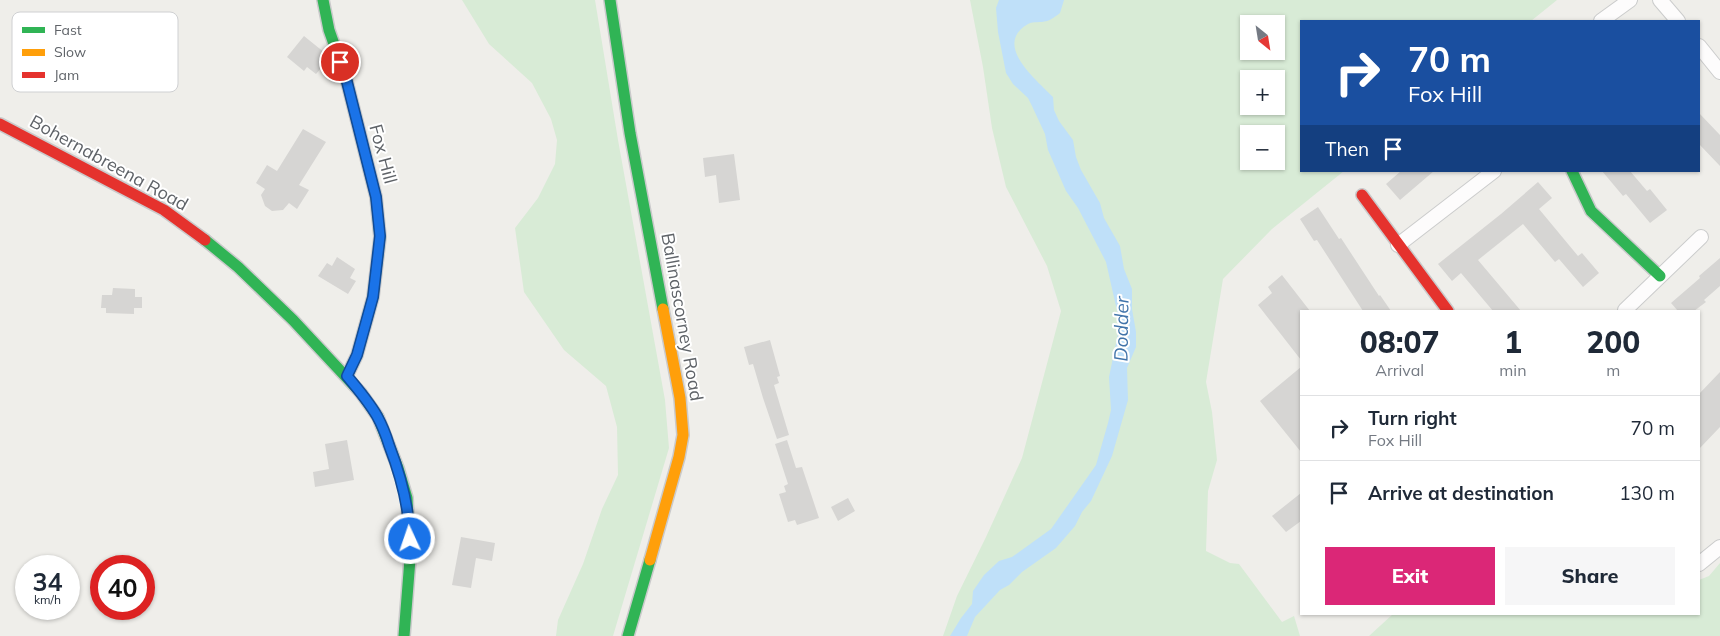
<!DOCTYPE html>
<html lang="en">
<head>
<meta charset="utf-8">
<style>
	:root { --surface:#fff; --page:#f6f6f7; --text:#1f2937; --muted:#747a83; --line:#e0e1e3; --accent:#db2777 }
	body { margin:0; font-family:Mulish,sans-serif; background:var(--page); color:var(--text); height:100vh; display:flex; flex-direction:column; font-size:19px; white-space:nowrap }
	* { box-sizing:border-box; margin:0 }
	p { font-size:16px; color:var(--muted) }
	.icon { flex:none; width:28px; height:28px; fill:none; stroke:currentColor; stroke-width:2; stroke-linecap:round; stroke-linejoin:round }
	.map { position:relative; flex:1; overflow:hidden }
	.details { position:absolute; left:1300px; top:310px; width:400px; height:305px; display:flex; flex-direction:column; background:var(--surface); border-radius:0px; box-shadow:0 1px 4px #0004 }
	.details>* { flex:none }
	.top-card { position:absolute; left:1300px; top:20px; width:400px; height:152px; border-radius:0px; box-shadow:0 1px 4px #0004; background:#1a4fa0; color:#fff; overflow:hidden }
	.needle { width:32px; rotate:150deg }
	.buttons { position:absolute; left:1240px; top:15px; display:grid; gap:10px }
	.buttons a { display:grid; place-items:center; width:45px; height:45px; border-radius:0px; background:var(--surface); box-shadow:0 1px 4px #0004; font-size:25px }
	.speed { position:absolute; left:15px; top:555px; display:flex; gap:10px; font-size:25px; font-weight:700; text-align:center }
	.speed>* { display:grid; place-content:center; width:65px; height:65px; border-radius:50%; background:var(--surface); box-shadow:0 1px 4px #0004; line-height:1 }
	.speed small { font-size:12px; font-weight:400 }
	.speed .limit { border:8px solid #d22; background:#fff; color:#111 }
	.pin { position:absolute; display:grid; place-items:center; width:42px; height:42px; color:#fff; margin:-21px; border:2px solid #fff; border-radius:50%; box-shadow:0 1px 5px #0007 }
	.me { position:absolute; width:55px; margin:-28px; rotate:357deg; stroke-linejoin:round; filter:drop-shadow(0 0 4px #0008) }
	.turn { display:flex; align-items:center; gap:18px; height:105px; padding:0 25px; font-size:22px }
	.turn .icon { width:65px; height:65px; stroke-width:2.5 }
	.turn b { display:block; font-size:35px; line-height:42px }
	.then { display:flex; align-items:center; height:48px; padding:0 25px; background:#0003; gap:10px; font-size:19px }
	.eta { display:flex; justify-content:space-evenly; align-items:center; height:85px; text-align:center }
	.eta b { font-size:30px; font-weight:800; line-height:35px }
	.button { display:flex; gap:10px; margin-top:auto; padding:10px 25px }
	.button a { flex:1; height:58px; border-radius:0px; background:var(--accent); color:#fff; font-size:20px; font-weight:800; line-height:58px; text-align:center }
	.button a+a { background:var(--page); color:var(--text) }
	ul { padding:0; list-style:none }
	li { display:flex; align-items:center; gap:15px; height:65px; padding:0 25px; border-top:1px solid var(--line) }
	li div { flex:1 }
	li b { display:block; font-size:19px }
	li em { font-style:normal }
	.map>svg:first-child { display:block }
	.green { fill:#d8ebd6; fill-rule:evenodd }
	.water { fill:#bfe0f9 }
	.building { fill:#d6d5d3 }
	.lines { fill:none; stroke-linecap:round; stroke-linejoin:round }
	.street-casing { stroke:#cbcccc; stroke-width:16 }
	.fast-casing { stroke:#cacacb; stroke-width:14 }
	.slow-casing { stroke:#cacacb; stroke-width:14 }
	.jam-casing { stroke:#cacacb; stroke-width:14 }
	.street { stroke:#fdfcfc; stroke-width:14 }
	.fast { stroke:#30b455; stroke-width:11 }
	.slow { stroke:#ff9f0a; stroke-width:11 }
	.jam { stroke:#e5322d; stroke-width:11 }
	.route-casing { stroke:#114b97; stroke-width:12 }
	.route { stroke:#1a73e8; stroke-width:9 }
	.labels { text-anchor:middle; stroke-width:4; stroke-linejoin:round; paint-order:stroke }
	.street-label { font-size:18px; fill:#5f6368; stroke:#fff }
	.water-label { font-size:19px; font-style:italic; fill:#4174aa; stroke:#fff }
	.key { fill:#fff; stroke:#cfd0d2; stroke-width:1 }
	.key-label { font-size:14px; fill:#5f6368 }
</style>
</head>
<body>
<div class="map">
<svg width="1720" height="636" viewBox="0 0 1720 636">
	<rect width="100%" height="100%" fill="#efeeea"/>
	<path class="green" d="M462 0H595L618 140 665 400 669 448 613 636H556L558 620 583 564 602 509 618 475 617 427 606 386 564 350 524 292 515 228 538 198 555 164 557 140 551 119 532 83 489 44Z
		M970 0H1557L1531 21H1301V171H1344L1272 229 1223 279 1206 382 1212 412 1217 460 1208 491 1206 551 1230 563 1239 564 1282 622 1294 616 1300 636H943L957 596 986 537 1022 458 1061 311 1047 266 1006 187 992 128 983 67ZM1249 24H1276V51H1249ZM1249 79H1276V106H1249ZM1249 134H1276V161H1249Z
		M1720 563V636H1369L1393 614H1699V580L1709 576Z"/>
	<path class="water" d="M999 0H1064L1060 13C1056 16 1051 20 1047 21 1040 23 1034 21 1028 24 992 45 1037 80 1053 97L1054 110 1059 121 1073 140 1076 157 1081 170 1100 203 1104 218 1120 246 1124 269 1132 289V309L1136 332V347L1127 368 1128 400 1112 456 1091 501 1082 512 1075 526 1056 548 1022 572 1009 585 1000 590 975 617 967 636H950L961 618 972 604 973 591 984 575 999 561 1012 557 1051 529 1096 465 1108 423 1111 410 1109 377 1120 324 1106 262 1078 208 1066 191 1048 150 1045 134 1032 106 1028 98 1013 84 1006 73 998 32 996 8Z"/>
	<path class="building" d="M304 36 325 53 328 60 316 74 307 67 304 71 287 57Z
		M1699 113 1720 135V166L1699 144Z
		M303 129 326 142 299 185 309 190 297 209 289 203 283 210 272 211 265 206 261 195 265 189 256 183 267 165 277 171Z
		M734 154 740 200 719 203 716 175 705 177 703 158Z
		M1401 171H1434L1400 200 1386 184Z
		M1602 171H1630L1647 191 1650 189 1667 210 1650 223 1626 194 1623 196Z
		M1538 182 1552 198 1539 209 1578 256 1582 253 1599 273 1583 287 1559 259 1555 262 1523 224 1478 260 1521 311H1493L1461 273 1452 281 1438 264 1501 214Z
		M1318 207 1339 239 1341 238 1379 296 1380 295 1391 311H1363L1317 240 1314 241 1300 219Z
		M337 257 355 269 350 278 356 281 348 294 318 276 327 263 332 266Z
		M1720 258V286L1704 300 1706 302 1694 311H1678L1671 303 1700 278 1699 276Z
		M1282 275 1310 311H1301V360L1258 305 1272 293 1268 287Z
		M113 288 135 289V297H142V308H134V314L106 313V308H101L102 295H112Z
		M770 340 780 376 777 377 779 383 774 385 789 435 777 439 763 398 753 364 749 365 744 347Z
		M1301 367V452L1260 401Z
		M1720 372V427L1699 449V394Z
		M347 440 354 480 315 487 313 472 329 469 325 444Z
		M787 440 796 468 802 467 819 518 797 525 795 520 788 522 779 494 786 492 784 486 788 484 775 444Z
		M1301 493V521L1286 532 1272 516Z
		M848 498 855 511 838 521 831 507Z
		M461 537 495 543 492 561 476 558 471 588 452 585Z"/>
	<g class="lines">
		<g class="street-casing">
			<path id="street" d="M1660 0 1678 21
				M1601 21 1630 0
				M1699 46 1720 72
				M1398 245 1494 171
				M1625 310 1701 237
				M1699 564 1720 547"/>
		</g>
		<g class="fast-casing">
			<path id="fast" d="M323 0 329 30 346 78 376 197 380 237 373 297 357 355 347 376
				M610 0 630 133 663 309
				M1572 171 1591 211 1660 276
				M205 240 238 267 293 320 361 393 378 417 398 468 407 498 410 559 404 636
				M628 636 650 560"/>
		</g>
		<g class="slow-casing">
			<path id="slow" d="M650 560 679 457 683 435 680 398 663 309"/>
		</g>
		<g class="jam-casing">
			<path id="jam" d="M0 124 164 210 205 240
				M1362 195 1448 311"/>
		</g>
		<use href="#street" class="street"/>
		<use href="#fast" class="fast"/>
		<use href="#slow" class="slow"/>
		<use href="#jam" class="jam"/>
	</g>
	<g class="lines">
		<g class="route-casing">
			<path id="route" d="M340 62 346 78 376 197 380 236 373 297 357 355 347 376C358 389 369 402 377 416 382 425 386 435 389 445 401 476 409 506 410 539"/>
		</g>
		<use href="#route" class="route"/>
	</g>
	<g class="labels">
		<g class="street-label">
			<text transform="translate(383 154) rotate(75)" y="6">Fox Hill</text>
			<text transform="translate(109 163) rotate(29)" y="6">Bohernabreena Road</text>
			<text transform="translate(682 317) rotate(80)" y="6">Ballinascorney Road</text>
		</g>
		<g class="water-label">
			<text transform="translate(1121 329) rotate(-89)" y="7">Dodder</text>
		</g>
	</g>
	<rect x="12" y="12" width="166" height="80" rx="8" class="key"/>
	<rect x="22" y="27" width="23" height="6" fill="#30b455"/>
	<rect x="22" y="49" width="23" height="7" fill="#ff9f0a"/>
	<rect x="22" y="72" width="23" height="6" fill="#e5322d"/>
	<g class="key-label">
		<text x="54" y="35">Fast</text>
		<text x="54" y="57">Slow</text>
		<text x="54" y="80">Jam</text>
	</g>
</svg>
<div class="buttons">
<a><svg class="needle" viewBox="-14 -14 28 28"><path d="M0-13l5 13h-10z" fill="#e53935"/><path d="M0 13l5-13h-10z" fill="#747a83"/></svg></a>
<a>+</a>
<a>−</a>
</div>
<div class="speed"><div>34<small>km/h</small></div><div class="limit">40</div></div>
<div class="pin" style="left:340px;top:62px;background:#d93025"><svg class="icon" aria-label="arrive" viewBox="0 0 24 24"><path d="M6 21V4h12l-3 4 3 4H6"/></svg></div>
<svg class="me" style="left:410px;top:539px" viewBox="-20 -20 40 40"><circle r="17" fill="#1a73e8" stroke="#fff" stroke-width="3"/><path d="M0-11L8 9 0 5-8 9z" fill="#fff"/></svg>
<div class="top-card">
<div class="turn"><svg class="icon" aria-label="right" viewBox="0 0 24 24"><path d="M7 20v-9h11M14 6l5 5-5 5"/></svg><div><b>70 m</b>Fox Hill</div></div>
<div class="then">Then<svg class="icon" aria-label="arrive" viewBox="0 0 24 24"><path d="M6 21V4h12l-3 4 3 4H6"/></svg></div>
</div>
<section class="details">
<div class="eta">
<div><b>08:07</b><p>Arrival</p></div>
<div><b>1</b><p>min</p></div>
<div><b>200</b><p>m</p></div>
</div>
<ul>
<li><svg class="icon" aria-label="right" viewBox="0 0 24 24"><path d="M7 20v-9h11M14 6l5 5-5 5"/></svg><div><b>Turn right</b><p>Fox Hill</p></div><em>70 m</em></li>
<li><svg class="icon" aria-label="arrive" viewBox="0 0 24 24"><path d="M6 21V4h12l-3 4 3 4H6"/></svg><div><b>Arrive at destination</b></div><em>130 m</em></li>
</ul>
<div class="button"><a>Exit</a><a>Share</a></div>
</section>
</div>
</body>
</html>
